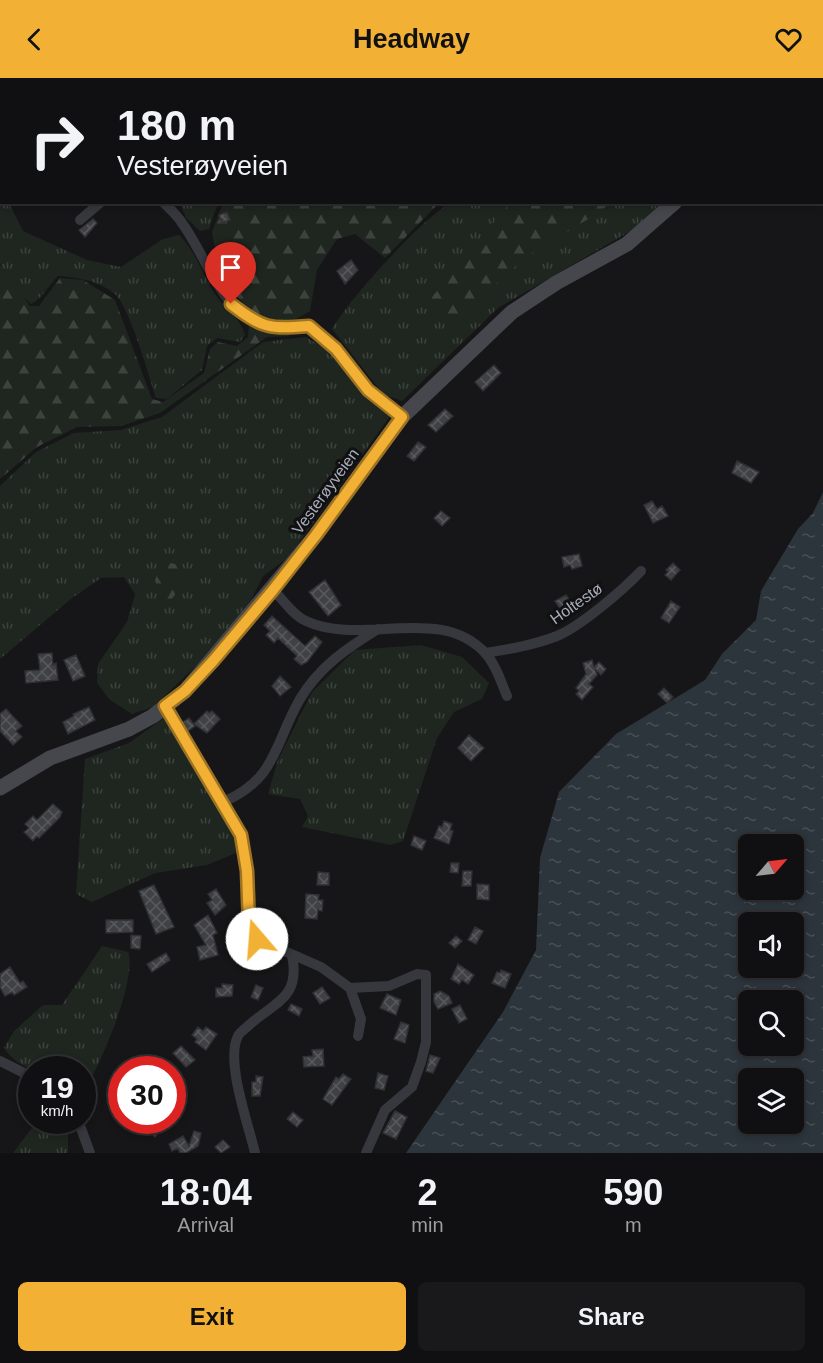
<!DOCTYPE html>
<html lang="en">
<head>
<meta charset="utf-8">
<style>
	:root { --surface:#101012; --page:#19191b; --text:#f1f3f6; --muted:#9c9d9f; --line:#303032; --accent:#f2b134 }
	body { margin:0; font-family:Arial,sans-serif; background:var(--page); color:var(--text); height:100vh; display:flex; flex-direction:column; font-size:22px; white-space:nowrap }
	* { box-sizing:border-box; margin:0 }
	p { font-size:20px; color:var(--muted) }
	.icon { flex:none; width:33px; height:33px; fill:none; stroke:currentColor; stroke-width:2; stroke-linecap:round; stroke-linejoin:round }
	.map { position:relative; height:1075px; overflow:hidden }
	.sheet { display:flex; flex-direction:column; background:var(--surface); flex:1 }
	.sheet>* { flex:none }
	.banner { position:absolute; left:0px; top:0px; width:824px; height:126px; box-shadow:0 3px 9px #0003,0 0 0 2px var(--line); background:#101012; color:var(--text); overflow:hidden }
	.needle { width:39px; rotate:62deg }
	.buttons { position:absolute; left:738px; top:756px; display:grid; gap:12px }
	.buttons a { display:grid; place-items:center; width:66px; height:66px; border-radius:9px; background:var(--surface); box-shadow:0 3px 9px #0003,0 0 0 2px var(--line); font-size:30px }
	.speed { position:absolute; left:18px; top:978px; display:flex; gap:12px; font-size:30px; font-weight:700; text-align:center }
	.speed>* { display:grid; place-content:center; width:78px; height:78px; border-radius:50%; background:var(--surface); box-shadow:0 3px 9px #0003,0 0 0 2px var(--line); line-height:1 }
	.speed small { font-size:15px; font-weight:400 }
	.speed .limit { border:9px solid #d22; background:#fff; color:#111 }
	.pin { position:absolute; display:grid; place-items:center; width:51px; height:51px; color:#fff; margin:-62px -26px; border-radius:50% 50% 50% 0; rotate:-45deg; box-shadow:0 0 6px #0007 }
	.pin .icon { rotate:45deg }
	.me { position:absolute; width:66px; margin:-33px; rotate:342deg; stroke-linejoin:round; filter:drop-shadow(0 0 4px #0008) }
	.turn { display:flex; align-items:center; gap:21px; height:126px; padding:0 18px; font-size:27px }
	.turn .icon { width:78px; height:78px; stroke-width:2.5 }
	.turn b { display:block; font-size:42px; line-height:51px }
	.eta { display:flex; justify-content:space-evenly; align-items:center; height:102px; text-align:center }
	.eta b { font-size:36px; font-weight:700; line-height:42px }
	.button { display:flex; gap:12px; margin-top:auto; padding:12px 18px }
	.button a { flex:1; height:69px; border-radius:9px; background:var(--accent); color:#111; font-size:24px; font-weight:700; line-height:69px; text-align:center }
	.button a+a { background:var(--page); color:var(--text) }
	header { display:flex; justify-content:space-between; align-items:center; height:78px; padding:0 18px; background:var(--accent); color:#111; font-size:27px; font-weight:700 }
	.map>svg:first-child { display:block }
	.grass { fill:url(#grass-tufts) }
	.forest { fill:url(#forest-firs) }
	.water { fill:url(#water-ripples); fill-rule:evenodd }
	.building { fill:url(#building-cross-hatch); stroke:#303034; stroke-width:1.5 }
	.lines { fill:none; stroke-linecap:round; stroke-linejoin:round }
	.street { stroke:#37383d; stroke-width:10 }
	.secondary { stroke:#45474d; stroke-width:15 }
	.route-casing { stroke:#9d7322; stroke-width:15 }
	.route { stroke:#f2b134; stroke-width:10 }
	.labels { text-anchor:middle; stroke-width:6; stroke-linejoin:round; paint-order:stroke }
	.street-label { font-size:16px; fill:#a8adb8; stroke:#111113 }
</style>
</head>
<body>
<header><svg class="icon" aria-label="back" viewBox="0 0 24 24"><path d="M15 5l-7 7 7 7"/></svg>Headway<svg class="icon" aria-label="heart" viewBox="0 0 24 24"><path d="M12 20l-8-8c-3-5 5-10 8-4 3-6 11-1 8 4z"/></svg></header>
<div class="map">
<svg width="823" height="1075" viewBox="0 0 823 1075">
	<defs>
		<pattern id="grass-tufts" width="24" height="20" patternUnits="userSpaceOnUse" patternTransform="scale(1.5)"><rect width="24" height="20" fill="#1e261f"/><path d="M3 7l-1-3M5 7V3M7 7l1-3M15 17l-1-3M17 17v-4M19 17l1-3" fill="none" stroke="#3c433d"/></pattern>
		<pattern id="forest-firs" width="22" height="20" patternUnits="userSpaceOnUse" patternTransform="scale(1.5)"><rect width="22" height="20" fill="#1e261f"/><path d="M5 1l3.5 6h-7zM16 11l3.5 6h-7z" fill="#3c433d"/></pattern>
		<pattern id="water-ripples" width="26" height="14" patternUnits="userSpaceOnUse" patternTransform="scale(1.5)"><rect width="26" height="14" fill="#2c353c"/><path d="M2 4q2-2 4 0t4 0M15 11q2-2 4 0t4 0" fill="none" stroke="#485056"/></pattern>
		<pattern id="building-cross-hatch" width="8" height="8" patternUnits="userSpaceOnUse" patternTransform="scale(1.5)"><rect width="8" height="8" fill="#404145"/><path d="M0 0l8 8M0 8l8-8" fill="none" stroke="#595a5e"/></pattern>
	</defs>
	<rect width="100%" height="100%" fill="#161618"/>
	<path class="grass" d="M53 0H307L49 1Z
		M645 0H760L643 1Z
		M0 17 2 124 9 125 23 153 87 182 121 189 163 161 179 157C196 174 202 195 215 216 225 231 240 239 245 257L240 264 217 260 207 268 202 292 167 321 156 320C149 298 130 230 115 216 99 203 77 199 58 198 49 207 42 221 31 226L19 215 0 185Z
		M180 125H218L209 151 200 153 186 140Z
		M450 125H662L632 152 498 230 402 323 383 316 332 251C350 220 420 143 450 125Z
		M306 259 329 273 358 309 390 338 289 479 263 498 252 520 220 565 153 629 132 636 110 622 97 605 98 586 127 544 135 516 124 499 101 500 72 520 0 581V408L36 374 74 355 121 352 162 339 263 264Z
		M421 567 462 579 489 605 482 621 454 634 437 660 403 763 391 767 302 749 308 738 300 721 268 716 278 682 312 614 355 572Z
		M167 638 235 754 238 774 207 787 155 795 92 824 76 816 85 681 129 665Z
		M102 868 128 874C138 900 99 991 83 1014L82 992C50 992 24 999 4 970L14 953 43 927H62Z
		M38 1042 68 1043V1075H13Z"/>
	<path class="forest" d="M314 0H637L313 1Z
		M223 125H439L385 180 355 156 337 161 317 192 310 233 291 244C264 240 246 234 231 210L240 203 233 191 218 189 212 154Z
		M510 125H610L598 135 526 179 459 239 434 238 428 224Z
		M0 186 30 228H39L60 200 83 202 115 222 152 321 163 324 204 295 210 271 218 264 237 268 248 259 249 247 290 258 267 259 160 335 121 348 77 349 37 369 0 401Z
		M163 484 182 487 184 506 170 523 160 519 155 502Z"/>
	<path class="water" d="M823 414V1075H406L503 934 536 872 540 780 559 714 616 656 705 602 722 576 756 542 761 513 798 451 813 435ZM748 766H794V812H748ZM748 844H794V890H748ZM748 922H794V968H748ZM748 1000H794V1046H748Z"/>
	<path class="building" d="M227 134 230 142 222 145 219 137Z
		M93 141 97 145 85 159 79 152Z
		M351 182 358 192 345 206 337 193Z
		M230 193 234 200 226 205 222 198Z
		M494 287 501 295 483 313 475 304Z
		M445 331 453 338 436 354 428 347Z
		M418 364 426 369 414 383 407 378Z
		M737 383 759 394 751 405 732 395Z
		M652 423 657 431 662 428 668 438 653 445 644 427Z
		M441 433 450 440 442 448 434 440Z
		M579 476 582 488 572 491 570 487 564 489 562 479Z
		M673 485 680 492 671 502 665 497 668 494 666 492Z
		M325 502 341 527 328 538 309 514Z
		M566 517 573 528 562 534 555 523Z
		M671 523 680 529 669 545 661 540Z
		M272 538 305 568 315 558 322 564 307 584 301 587 294 581 297 578 278 560 274 565 266 557 270 553 264 547Z
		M52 575 53 587 56 585 58 602 26 605 25 593 40 592 38 576Z
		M76 577 85 598 73 603 64 582Z
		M592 582 594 589 599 584 606 591 601 597 595 591 597 597 589 606 593 609 582 622 576 616 579 613 576 610 586 596 583 585Z
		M280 598 291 609 280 618 272 608Z
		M664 610 673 619 667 625 658 616Z
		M89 629 95 642 68 656 63 644 74 638 73 636Z
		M6 631 22 648 16 653 22 659 13 667 0 653V636Z
		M207 633 209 635 212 633 220 641 207 655 194 646Z
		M189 640 195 648 188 653 183 644Z
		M469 657 484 670 471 683 458 670Z
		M53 726 62 734 60 739 39 760 37 758 33 763 24 754 29 750 25 746 33 738 37 742Z
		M444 743 452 746 450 752 453 753 449 766 434 760 439 748 442 749Z
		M414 758 426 763 422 772 411 767Z
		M451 785H459L458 795 450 794Z
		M463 793H472L471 808H462Z
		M318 794 329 795V807H317Z
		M477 806 489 807V822L477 821Z
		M154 807 174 849 156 856 139 813Z
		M216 811 226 827 215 837 207 825 212 822 208 816Z
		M306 816 319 817 318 822H323L322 833 318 832 317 841 305 840Z
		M208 837 217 855 213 857 218 877 200 882 197 869 206 867 194 847Z
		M106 842H133V854L106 855Z
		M475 849 483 853 476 866 468 862Z
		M131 857 141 858 140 871 131 870Z
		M456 858 462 863 455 870 449 865Z
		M238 866 241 875 231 879 227 869Z
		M166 875 170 882 152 894 147 886Z
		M458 886 474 897 468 906 462 902 459 906 451 901Z
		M10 889 20 905 23 903 27 909 14 917 12 914 5 918 0 909V896Z
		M501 892 511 896 505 910 492 905 497 894 500 895Z
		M222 906 233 907 232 918 216 919V910H222Z
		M256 907 263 910 258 922 251 919Z
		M322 909 330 920 320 926 313 915Z
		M440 913 449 918 452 925 438 931 434 924V916Z
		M387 916 401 922 396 937 380 930Z
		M291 926 302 931 299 938 288 932Z
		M460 927 467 941 459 945 452 931Z
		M401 944 409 947 405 965 394 961Z
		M198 949 203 953 206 949 217 956 206 972 195 964 197 961 192 957Z
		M181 968 195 982 186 989 173 975Z
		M323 971 324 988 304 989 303 979 313 978 312 972Z
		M430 977 440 980 433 995 426 993Z
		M378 995 388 998 384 1012 375 1010Z
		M343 996 351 1001 332 1027 323 1021 336 999 339 1001Z
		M256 998 263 999 260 1018H252V1004H256Z
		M395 1033 407 1039 396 1061 383 1055Z
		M293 1034 303 1042 297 1049 287 1041Z
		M156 1042H169L155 1059 149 1053Z
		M194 1053 201 1055 198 1068 186 1075H180L178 1070 172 1073 169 1066 183 1058 189 1068Z
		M223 1062 230 1069 221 1075 215 1069Z"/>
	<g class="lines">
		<path class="street" d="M163 124C170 131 177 137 182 145 206 178 217 223 255 245 270 253 292 249 309 248L336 271 368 312 402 339
			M80 142 101 124
			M273 512C284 522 292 537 306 543 362 569 441 525 486 576 496 587 501 604 507 618
			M485 575C510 571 534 567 557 558 581 548 623 512 641 493
			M165 628 241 757 247 793 249 846 257 861 321 889 350 910 389 908 417 896 426 897V964L421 984 412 1009 385 1032 366 1075
			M223 724C277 701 274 666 300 621 319 589 347 570 378 551
			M350 910 361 941 358 958
			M0 983 32 999
			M78 1042 90 1075
			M255 1075C249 1048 225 983 238 958 239 955 245 951 248 948 274 924 301 921 292 877"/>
		<path class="secondary" d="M806 2 807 0
			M0 710 50 680 129 651 153 638 185 613 316 457 402 339 512 234 556 205 627 166 675 124"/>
	</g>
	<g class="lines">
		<g class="route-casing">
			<path id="route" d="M231 226C263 251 270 251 309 248L336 271 368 312 402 339 316 457 273 512 213 583 185 613 165 628 241 757 247 793 249 846 257 861"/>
		</g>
		<use href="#route" class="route"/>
	</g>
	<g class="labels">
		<g class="street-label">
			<text transform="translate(325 413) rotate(-54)" y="6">Vesterøyveien</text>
			<text transform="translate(576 525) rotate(-35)" y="6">Holtestø</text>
		</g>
	</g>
</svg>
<div class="buttons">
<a><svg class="needle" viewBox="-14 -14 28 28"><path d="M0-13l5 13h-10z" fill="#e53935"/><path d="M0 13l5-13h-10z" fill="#9c9d9f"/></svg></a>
<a><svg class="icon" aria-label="sound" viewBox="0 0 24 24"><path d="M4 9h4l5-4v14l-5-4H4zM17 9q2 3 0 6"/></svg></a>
<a><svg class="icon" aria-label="search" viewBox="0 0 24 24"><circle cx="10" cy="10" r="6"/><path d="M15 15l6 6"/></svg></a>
<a><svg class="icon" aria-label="layers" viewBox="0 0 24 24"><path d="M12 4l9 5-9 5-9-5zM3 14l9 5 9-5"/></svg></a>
</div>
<div class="speed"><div>19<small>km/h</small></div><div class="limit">30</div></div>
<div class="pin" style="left:231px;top:226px;background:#d93025"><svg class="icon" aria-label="arrive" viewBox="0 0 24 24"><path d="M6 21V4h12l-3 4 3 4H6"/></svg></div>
<svg class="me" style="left:257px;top:861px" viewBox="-20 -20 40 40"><circle r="19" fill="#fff"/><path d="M0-13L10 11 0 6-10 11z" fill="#f2b134"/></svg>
<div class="banner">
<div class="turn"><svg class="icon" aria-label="right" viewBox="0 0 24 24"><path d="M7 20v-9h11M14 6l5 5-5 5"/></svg><div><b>180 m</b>Vesterøyveien</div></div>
</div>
</div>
<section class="sheet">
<div class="eta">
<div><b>18:04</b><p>Arrival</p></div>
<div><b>2</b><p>min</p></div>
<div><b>590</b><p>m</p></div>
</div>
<div class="button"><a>Exit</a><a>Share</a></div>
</section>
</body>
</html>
